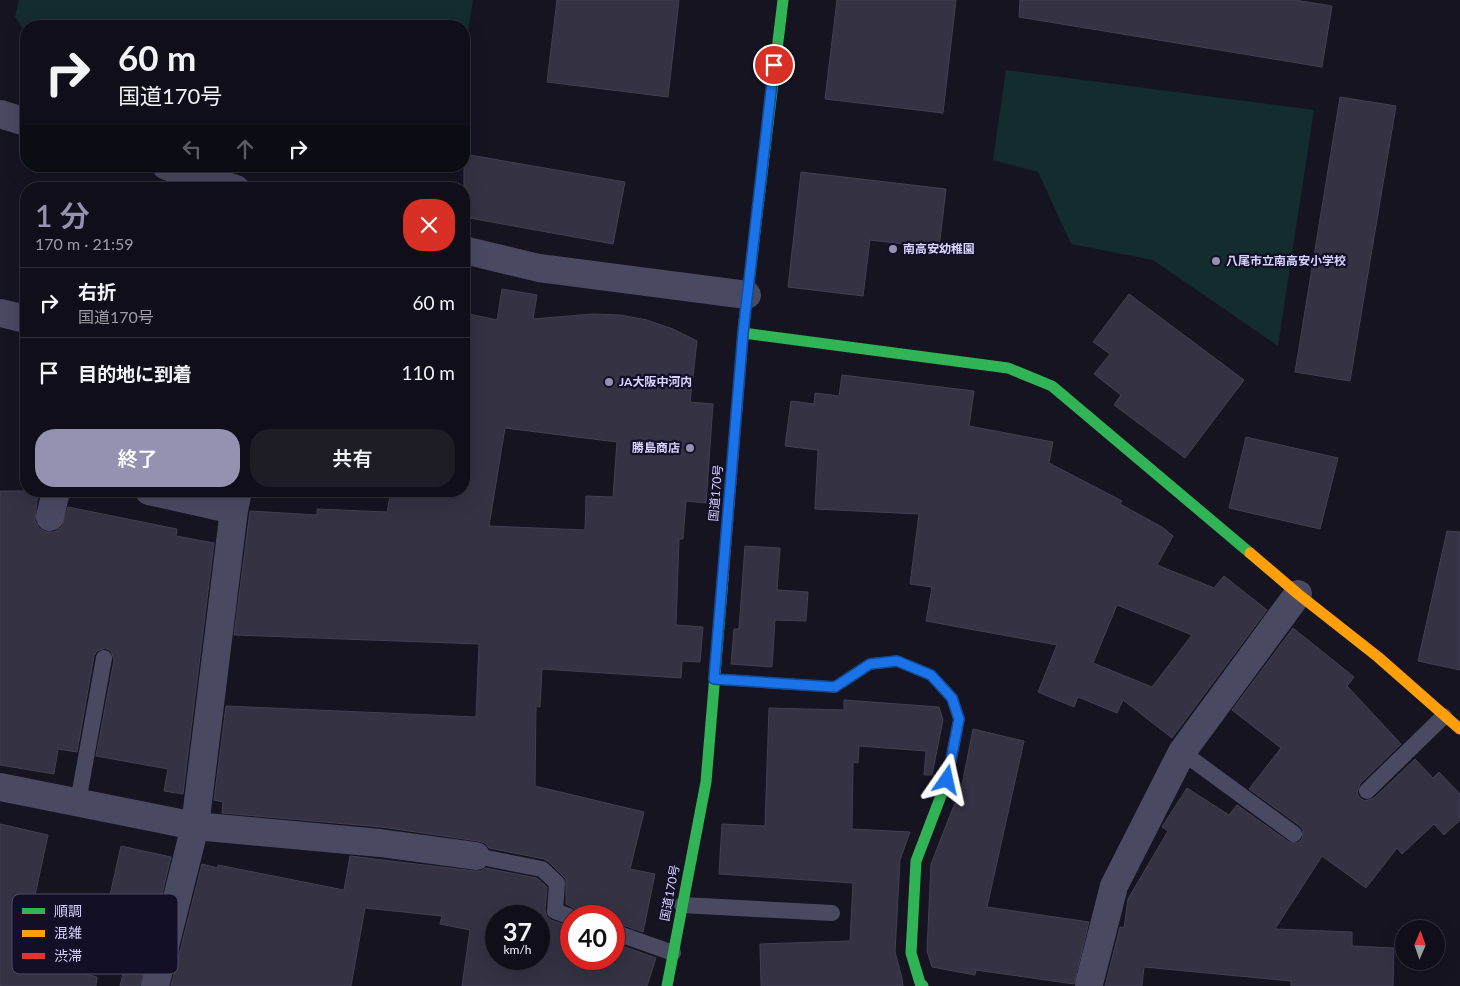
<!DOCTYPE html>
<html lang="ja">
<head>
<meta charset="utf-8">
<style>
	:root { --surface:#100f19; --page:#1e1d26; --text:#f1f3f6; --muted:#9c9ca2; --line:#302f38; --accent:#9591b1 }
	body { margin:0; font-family:Lato,"Noto Sans JP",sans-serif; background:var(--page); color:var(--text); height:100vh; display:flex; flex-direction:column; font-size:19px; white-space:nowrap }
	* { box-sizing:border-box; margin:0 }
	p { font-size:16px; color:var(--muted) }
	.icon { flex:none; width:28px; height:28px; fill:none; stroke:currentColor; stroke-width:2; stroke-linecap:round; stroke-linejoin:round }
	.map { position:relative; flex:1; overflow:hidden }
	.panel { position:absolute; left:20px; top:182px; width:450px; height:315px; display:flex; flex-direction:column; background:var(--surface); border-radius:20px; box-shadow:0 5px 20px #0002,0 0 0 1px var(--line) }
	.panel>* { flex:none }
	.banner { position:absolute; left:20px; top:20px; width:450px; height:152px; border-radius:20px; box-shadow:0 5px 20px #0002,0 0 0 1px var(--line); background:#100f19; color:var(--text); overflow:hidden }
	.needle { width:32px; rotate:2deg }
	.fabs { position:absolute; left:1395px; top:920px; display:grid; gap:10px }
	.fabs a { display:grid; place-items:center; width:50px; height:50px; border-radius:50%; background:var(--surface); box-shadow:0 5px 20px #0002,0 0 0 1px var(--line); font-size:25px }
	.speed { position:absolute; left:485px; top:905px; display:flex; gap:10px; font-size:25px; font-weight:700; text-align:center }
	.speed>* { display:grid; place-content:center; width:65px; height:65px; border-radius:50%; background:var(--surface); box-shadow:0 5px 20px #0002,0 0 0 1px var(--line); line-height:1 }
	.speed small { font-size:12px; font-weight:400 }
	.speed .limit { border:8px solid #d22; background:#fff; color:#111 }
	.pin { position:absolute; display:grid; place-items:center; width:42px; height:42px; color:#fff; margin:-21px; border:2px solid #fff; border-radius:50%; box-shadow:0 1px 5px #0007 }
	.me { position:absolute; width:55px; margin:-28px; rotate:11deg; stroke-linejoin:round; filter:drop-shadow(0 0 4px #0008) }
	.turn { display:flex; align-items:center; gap:18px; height:105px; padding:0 15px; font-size:22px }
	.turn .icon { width:65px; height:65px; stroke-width:2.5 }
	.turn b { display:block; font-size:35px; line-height:42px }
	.lanes { display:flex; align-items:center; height:48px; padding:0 15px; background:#0003; justify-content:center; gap:25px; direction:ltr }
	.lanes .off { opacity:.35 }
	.round { display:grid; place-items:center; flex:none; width:52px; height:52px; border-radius:20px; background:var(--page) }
	.head { display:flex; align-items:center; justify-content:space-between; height:85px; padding:0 15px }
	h1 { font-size:30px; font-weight:600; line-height:38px; color:var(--accent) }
	.action { display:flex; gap:10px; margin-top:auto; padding:10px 15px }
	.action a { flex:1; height:58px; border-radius:20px; background:var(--accent); color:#fff; font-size:20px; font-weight:600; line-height:58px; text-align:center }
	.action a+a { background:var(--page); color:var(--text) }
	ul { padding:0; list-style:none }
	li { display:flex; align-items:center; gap:15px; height:70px; padding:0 15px; border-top:1px solid var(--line) }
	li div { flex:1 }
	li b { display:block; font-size:19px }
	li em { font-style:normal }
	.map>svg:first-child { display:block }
	.green { fill:#132c2d }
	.building { fill:#343243; stroke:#433f54; fill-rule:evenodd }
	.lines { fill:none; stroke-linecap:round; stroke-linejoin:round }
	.lane { stroke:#4a4962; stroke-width:16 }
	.street { stroke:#4a4962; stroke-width:28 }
	.fast { stroke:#30b455; stroke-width:11 }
	.slow { stroke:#ff9f0a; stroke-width:11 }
	.jam { stroke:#e5322d; stroke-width:11 }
	.route-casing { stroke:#114b97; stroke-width:12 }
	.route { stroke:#1a73e8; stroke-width:9 }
	.poi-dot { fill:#9591b1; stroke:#130f26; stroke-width:2 }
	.labels { text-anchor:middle; stroke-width:4.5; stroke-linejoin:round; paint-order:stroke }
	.poi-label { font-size:12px; font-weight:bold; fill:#d9d4ff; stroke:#130f26; text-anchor:start }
	.street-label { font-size:12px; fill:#d9d4ff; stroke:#130f26 }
	.key { fill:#130f26; stroke:#4e4a67; stroke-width:1 }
	.key-label { font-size:14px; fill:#d9d4ff }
</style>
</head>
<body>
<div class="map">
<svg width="1460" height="986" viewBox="0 0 1460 986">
	<rect width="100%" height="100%" fill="#161421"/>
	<path class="green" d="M19 0H473L467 37 464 39V26H26V33L15 17Z
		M1006 70 1314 110 1278 346 1153 260 1071 244 1038 172 993 160Z"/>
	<path class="building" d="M557 0H679L668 97 547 82Z
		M837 0H956L943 113 825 99Z
		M1020 0H1295L1332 6 1322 67 1019 17Z
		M1340 97 1396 106 1350 381 1295 372Z
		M464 154 625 182 613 244 464 217Z
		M801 172 946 189 939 248 870 240 863 296 788 287Z
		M502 289 537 295 533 319 593 314 620 315 647 320 673 329 697 341 690 402 713 404 706 503 686 501 683 539H679L676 625 703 627 700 662 682 661 681 678 542 669 540 707 536 706 535 786 644 812 630 869 655 874 643 932 614 922V916H581L578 910 566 904V879L549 862 544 859 489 848 485 843 478 841 381 827 222 813 223 802 214 800 226 706 476 717 479 644 234 635 250 511 317 515V509L387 512 391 491H464V313L497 320ZM505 428 617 442 613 497 586 496 585 530 489 526Z
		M1129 294 1244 380 1185 458 1114 405 1121 395 1094 374 1110 354 1093 342Z
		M842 375 974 391 969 426 1053 442 1049 463 1122 501 1120 504 1162 527 1173 536 1157 565 1214 588 1224 576 1267 610 1172 738 1123 700 1117 713 1078 697 1074 707 1038 692 1057 645 926 621 932 587 910 584 919 514 815 509 818 450 785 446 791 401 814 404 815 393 839 396ZM1117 605 1192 635 1152 687 1093 663Z
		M1246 437 1338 458 1320 529 1229 508Z
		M0 491H38L35 521 39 528 46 532H54L62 527 68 507 177 529 176 536 214 543 183 794 164 791 168 769 96 756 114 660 111 651 105 648 97 651 94 656 77 752 58 749 54 774 0 765Z
		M1447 531 1460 532V670L1418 661Z
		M745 546 780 548 777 590 808 592 806 621 775 620 772 667 731 664 734 629H739Z
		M1293 628 1354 677 1347 686 1401 744 1360 784 1357 793 1360 798 1365 801 1374 798 1415 759 1433 778 1439 772 1460 794V820L1444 835 1434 824 1402 854 1397 848 1366 888 1322 856 1275 929 1352 932V946L1394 948 1393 986H1291V981L1144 967 1142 986H1105L1120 927 1124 928 1128 899 1168 831 1162 827 1187 788 1229 815 1237 805 1289 842 1298 843 1302 839 1303 830 1300 826 1249 789 1281 748 1232 710Z
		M844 700 939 707 943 720 932 775H924L926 751 859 746 858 763 853 762 852 829 910 832 900 860 895 952 902 978 903 986H761L760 944 850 941 853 883 719 874 722 824 765 826 769 708 844 710Z
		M973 729 1024 741 987 907 1089 922 1074 984 976 970 975 975 932 967 927 951 931 864 962 785Z
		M0 824 48 835 22 956 97 977 96 986H0Z
		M121 846 171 857 140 986H120L136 919 106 913Z
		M350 856 474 871H481L485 868 537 878 547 887 545 910 547 917 551 920 571 927V959H614V943L656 958 647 986H462L470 930 440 924 442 916 365 908 351 986H171L202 864 218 868V865L344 890ZM496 916H539V959H496Z"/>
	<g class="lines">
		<path class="lane" d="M1182 752 1294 834
			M1367 791 1444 716
			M78 802 104 658
			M476 856 542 869 557 883 555 911 571 917
			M682 905 832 913
			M614 932 673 953"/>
		<path class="street" d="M0 114 26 122
			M166 166 236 189
			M464 250 539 268 747 295
			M0 313 26 319
			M149 491 234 510
			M50 517 56 491
			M0 787 195 826 234 510 238 491
			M1089 984 1114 886 1182 752 1298 594
			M155 986 195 826 380 843 476 856"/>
		<path class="fast" d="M744 323 783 0
			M743 333 1008 368 1052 386 1250 553
			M714 679 835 687 870 664 897 661 931 675 952 698 959 719 947 780 916 861 911 953 920 983 923 986
			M667 986 706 782 723 579"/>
		<path class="slow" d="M1250 553 1298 594 1378 657 1460 729"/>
		<path class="jam" d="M723 579 744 323"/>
	</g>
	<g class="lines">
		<g class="route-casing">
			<path id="route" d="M774 65 743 333 714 679 835 687 870 664 897 661 931 675 952 698 959 719 947 780"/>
		</g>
		<use href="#route" class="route"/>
	</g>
	<g class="poi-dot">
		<circle cx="893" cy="249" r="5"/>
		<circle cx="1216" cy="261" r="5"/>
		<circle cx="609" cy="382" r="5"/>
		<circle cx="690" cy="448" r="5"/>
	</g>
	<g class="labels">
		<g class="poi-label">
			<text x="903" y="253">南高安幼稚園</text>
			<text x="1226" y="265">八尾市立南高安小学校</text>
			<text x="619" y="386">JA大阪中河内</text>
			<text x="680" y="452" text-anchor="end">勝島商店</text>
		</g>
		<g class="street-label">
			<text transform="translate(716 493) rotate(-85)" y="4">国道170号</text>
			<text transform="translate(670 893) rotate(-79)" y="4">国道170号</text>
		</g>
	</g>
	<rect x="12" y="894" width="166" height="80" rx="8" class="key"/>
	<rect x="22" y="908" width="23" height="6" fill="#30b455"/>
	<rect x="22" y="930" width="23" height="7" fill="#ff9f0a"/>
	<rect x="22" y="953" width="23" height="6" fill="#e5322d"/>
	<g class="key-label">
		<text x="54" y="916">順調</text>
		<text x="54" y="938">混雑</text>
		<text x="54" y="961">渋滞</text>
	</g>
</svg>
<div class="fabs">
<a><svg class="needle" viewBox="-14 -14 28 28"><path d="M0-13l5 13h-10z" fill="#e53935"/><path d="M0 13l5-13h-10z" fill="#9c9ca2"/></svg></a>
</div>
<div class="speed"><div>37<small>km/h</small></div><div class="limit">40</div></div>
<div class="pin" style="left:774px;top:65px;background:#d93025"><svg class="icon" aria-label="arrive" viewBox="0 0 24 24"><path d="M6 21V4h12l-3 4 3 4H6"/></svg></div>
<svg class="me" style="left:947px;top:780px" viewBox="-20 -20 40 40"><path d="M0-17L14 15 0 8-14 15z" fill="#1a73e8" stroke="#fff" stroke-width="4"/></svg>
<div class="banner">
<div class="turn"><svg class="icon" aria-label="right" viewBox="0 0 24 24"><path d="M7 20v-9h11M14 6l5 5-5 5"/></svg><div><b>60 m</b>国道170号</div></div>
<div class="lanes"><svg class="icon off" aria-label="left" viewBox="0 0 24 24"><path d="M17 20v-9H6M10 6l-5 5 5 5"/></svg><svg class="icon off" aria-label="ahead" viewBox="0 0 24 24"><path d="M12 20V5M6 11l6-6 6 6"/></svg><svg class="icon" aria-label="right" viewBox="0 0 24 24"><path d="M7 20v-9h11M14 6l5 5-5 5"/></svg></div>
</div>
<section class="panel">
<div class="head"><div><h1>1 分</h1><p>170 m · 21:59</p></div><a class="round" style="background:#d93025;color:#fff"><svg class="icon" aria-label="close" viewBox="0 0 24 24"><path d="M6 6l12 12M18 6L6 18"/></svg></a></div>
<ul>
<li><svg class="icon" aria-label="right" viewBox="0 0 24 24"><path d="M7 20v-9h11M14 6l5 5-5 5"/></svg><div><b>右折</b><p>国道170号</p></div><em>60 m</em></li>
<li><svg class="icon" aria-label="arrive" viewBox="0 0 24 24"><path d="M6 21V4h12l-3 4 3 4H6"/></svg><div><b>目的地に到着</b></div><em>110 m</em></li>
</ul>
<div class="action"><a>終了</a><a>共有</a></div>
</section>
</div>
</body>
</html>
